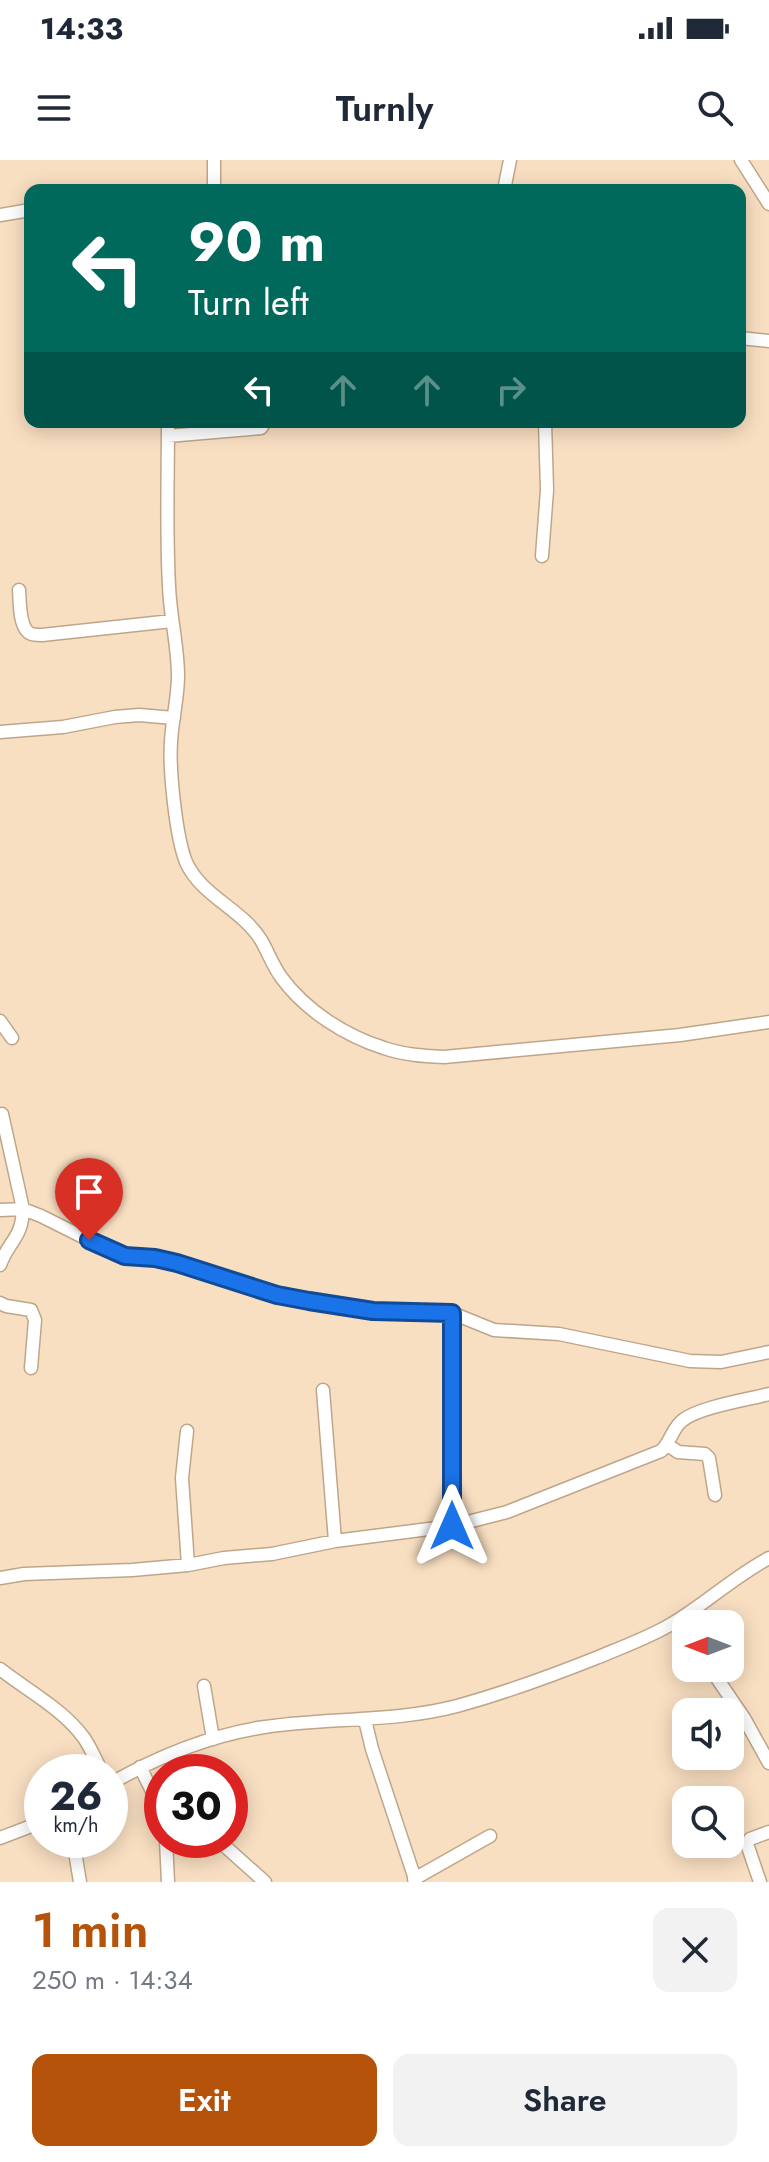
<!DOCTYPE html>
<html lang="en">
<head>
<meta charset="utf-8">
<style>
	:root { --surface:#fff; --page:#f2f2f3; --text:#1f2937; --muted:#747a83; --accent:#b45309 }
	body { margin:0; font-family:Jost,sans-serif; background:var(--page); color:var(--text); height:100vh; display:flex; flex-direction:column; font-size:30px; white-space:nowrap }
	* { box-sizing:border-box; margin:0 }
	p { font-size:26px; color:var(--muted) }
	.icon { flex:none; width:44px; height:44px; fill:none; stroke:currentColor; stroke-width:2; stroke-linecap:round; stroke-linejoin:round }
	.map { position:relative; height:1722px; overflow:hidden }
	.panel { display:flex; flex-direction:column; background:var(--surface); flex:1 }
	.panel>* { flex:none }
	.hud { position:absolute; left:24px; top:24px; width:722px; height:244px; border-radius:16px; box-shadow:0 4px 20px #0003; background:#00695c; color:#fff; overflow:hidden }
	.needle { width:52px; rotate:270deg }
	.fabs { position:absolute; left:672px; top:1450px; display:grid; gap:16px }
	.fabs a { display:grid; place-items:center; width:72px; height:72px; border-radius:16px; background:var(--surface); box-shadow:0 4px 20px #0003; font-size:40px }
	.speed { position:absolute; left:24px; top:1594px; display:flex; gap:16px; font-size:40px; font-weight:700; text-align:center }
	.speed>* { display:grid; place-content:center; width:104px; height:104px; border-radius:50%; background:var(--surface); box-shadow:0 4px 20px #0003; line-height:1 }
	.speed small { font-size:20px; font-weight:400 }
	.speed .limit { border:12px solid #d22; background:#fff; color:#111 }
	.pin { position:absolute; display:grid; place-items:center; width:68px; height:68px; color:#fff; margin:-82px -34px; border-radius:50% 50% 50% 0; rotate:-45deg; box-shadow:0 0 8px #0007 }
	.pin .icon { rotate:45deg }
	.me { position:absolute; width:88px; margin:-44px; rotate:0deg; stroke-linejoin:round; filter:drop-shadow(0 0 6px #0008) }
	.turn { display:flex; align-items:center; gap:28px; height:168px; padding:0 32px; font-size:36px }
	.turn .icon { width:104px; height:104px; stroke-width:2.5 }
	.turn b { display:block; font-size:56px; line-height:68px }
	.lanes { display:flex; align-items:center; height:76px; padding:0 32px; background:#0003; justify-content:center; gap:40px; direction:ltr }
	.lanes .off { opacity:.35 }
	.round { display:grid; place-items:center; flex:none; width:84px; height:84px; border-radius:16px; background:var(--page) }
	.overview { display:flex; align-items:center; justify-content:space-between; height:136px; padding:0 32px }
	h1 { font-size:48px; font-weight:600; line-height:60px; color:var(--accent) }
	.button { display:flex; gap:16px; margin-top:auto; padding:16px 32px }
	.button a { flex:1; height:92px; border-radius:16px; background:var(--accent); color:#fff; font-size:32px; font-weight:600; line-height:92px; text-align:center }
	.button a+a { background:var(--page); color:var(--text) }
	.status { display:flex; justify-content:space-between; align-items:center; height:56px; padding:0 40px; background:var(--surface); direction:ltr }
	.status svg { height:22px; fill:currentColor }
	header { display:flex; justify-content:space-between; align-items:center; height:104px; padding:0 32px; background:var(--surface); font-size:36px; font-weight:600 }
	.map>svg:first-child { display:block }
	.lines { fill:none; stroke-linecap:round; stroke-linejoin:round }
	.minor-casing { stroke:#bea68a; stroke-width:15 }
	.minor { stroke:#fff; stroke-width:12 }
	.route-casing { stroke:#114b97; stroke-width:20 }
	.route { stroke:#1a73e8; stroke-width:14 }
</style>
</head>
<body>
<div class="status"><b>14:33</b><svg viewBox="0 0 49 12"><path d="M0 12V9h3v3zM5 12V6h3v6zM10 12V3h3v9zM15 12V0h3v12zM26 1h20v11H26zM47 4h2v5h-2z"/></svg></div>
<header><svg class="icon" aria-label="menu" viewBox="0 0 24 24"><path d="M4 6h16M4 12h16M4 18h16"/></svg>Turnly<svg class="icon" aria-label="search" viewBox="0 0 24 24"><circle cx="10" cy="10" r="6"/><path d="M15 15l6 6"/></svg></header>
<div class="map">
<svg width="769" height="1722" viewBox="0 0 769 1722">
	<rect width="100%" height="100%" fill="#f9dfc2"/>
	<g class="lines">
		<g class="minor-casing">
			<path id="minor" d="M214 0V30
				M741 0 769 44
				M504 30 510 0
				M0 55 30 50
				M740 178 769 181
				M168 262C168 316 166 371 169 426 170 456 178 486 178 516 178 538 172 560 171 582 169 610 176 677 186 702 201 736 242 749 261 780 268 792 273 806 281 817 305 850 345 876 384 888 404 895 424 896 444 897L680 875 769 862
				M168 276 261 268 265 262
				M542 396 547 330 545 262
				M19 430C20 442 19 464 28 472 31 475 37 475 42 475L172 461
				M0 572 63 567 115 557 139 555 174 558
				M0 861 12 878
				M0 1050 23 1049 41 1056 113 1092 125 1096 155 1098 177 1103 277 1135 309 1141 373 1151 452 1153 494 1170 559 1174 690 1201 721 1202 769 1192
				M0 1105C9 1080 22 1079 23 1049L2 954
				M0 1143 6 1146 31 1150 35 1160 31 1208
				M452 1153V1366
				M323 1230 335 1381
				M187 1271 182 1318 188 1405
				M668 1285 678 1292 705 1294 709 1298 715 1335
				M0 1418 24 1414 132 1410 188 1405 224 1398 272 1394 335 1381 452 1366 507 1352 661 1291C671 1282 672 1268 683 1260 700 1247 746 1240 769 1234
				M710 1508 744 1558 769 1603
				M0 1509C28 1531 63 1549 84 1578 91 1588 96 1601 102 1612
				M204 1526 213 1579
				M365 1560 372 1589 416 1722
				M140 1607 160 1647 162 1655
				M110 1624C155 1598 206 1577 258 1568 324 1557 392 1563 457 1546 504 1533 551 1516 596 1498 620 1488 645 1479 668 1466 703 1446 733 1417 769 1398
				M0 1678 42 1662
				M73 1680 80 1722
				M166 1680 168 1722
				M218 1680 265 1722
				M414 1719 490 1676
				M760 1722 747 1684 750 1679 769 1672"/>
		</g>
		<use href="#minor" class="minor"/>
	</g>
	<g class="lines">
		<g class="route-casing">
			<path id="route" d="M89 1080 125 1096 155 1098 177 1103 277 1135 309 1141 373 1151 452 1153V1366"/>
		</g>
		<use href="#route" class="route"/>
	</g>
</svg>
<div class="fabs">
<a><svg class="needle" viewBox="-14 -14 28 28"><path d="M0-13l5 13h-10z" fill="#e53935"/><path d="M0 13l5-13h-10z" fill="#747a83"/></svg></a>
<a><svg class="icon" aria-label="sound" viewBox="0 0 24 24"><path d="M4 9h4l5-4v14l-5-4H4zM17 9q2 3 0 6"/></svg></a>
<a><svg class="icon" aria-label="search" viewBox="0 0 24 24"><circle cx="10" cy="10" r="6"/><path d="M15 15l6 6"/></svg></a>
</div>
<div class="speed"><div>26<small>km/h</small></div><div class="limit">30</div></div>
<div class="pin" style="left:89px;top:1080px;background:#d93025"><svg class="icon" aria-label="arrive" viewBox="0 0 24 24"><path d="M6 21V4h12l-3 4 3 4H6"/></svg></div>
<svg class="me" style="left:452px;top:1366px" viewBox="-20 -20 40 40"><path d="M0-17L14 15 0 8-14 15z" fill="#1a73e8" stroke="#fff" stroke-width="4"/></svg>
<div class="hud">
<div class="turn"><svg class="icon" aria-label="left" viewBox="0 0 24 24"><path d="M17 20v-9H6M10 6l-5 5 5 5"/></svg><div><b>90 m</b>Turn left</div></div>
<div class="lanes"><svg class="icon" aria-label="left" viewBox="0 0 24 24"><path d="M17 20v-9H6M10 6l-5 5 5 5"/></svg><svg class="icon off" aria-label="ahead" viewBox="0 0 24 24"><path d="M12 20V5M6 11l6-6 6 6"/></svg><svg class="icon off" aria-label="ahead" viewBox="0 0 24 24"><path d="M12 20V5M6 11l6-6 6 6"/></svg><svg class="icon off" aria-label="right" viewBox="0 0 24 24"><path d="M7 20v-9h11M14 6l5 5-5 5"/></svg></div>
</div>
</div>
<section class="panel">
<div class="overview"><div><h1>1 min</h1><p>250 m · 14:34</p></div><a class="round"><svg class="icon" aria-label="close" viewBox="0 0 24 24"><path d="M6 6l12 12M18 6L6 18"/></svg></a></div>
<div class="button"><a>Exit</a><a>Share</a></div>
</section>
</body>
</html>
